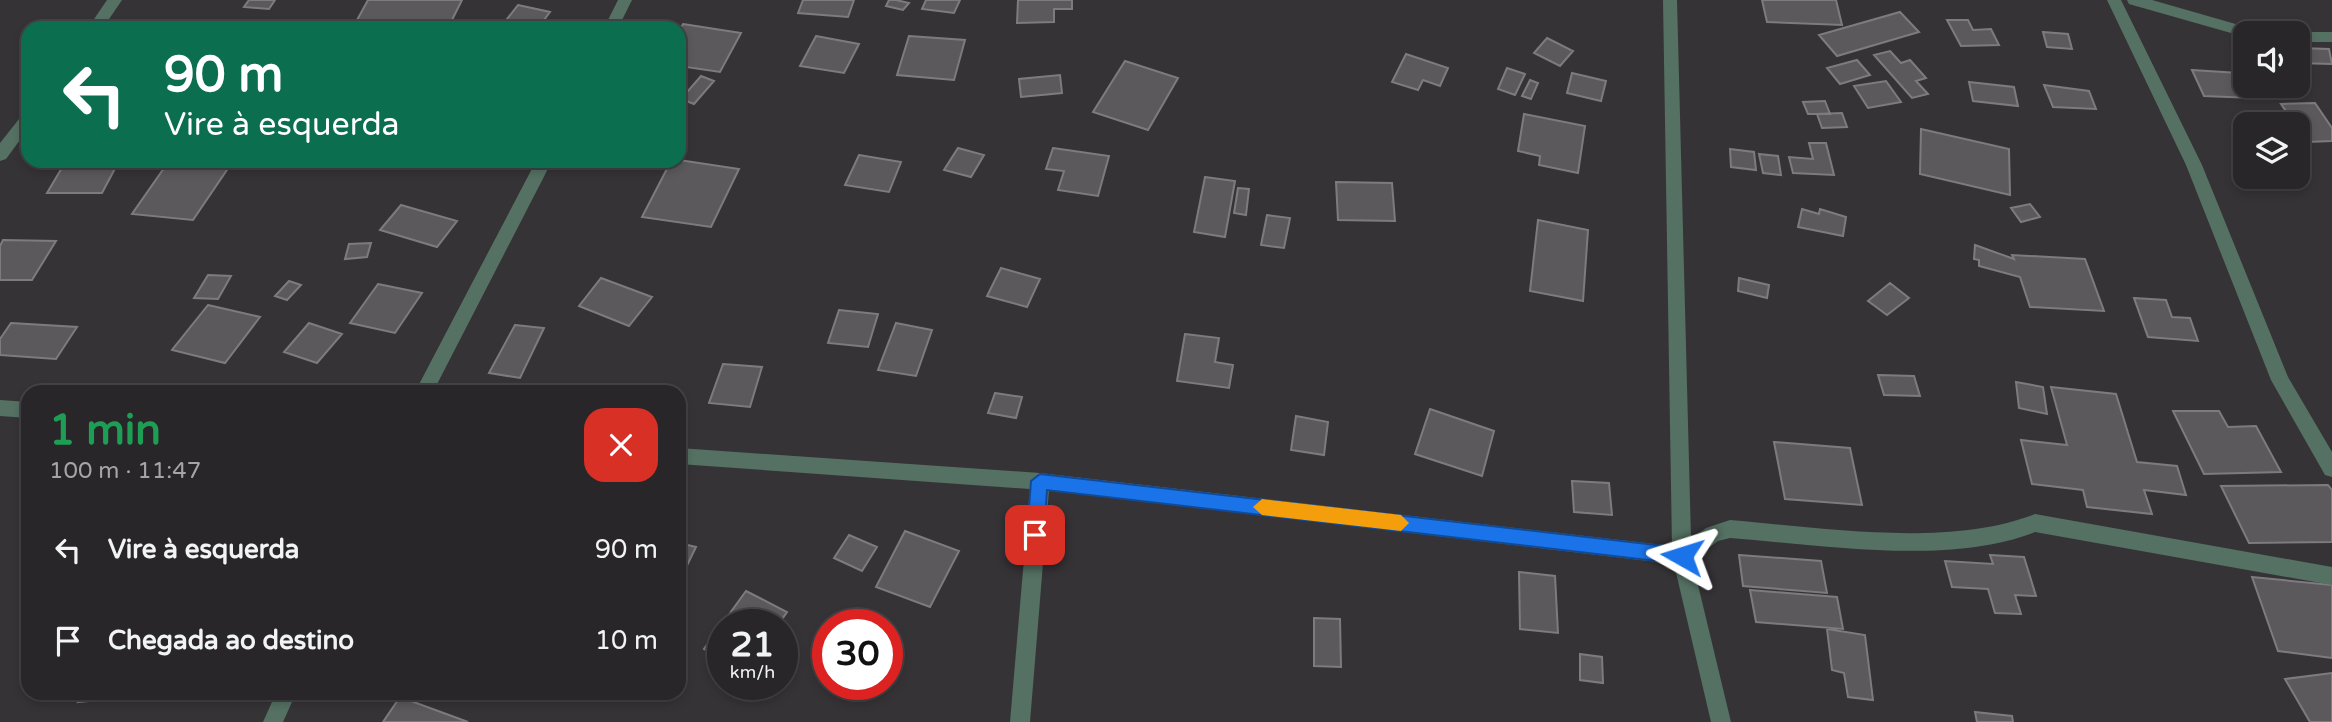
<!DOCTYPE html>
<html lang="pt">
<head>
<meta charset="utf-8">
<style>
	:root { --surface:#282628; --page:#343234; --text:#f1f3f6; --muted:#a5a5a8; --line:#444345 }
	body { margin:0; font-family:"Varela Round",sans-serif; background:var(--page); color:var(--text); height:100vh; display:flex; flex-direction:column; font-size:26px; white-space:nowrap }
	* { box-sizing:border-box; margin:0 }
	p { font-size:23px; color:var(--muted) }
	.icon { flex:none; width:38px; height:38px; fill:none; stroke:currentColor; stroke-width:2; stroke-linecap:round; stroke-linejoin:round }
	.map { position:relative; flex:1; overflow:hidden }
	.panel { position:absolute; left:21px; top:385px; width:665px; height:315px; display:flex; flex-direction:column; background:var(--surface); border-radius:21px; box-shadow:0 4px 10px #0003,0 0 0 2px var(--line) }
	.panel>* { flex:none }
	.guide { position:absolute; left:21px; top:21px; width:665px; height:147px; border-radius:21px; box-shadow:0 4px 10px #0003,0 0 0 2px var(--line); background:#0b6e4f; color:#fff; overflow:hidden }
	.fabs { position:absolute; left:2233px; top:21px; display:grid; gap:14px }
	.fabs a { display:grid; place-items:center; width:77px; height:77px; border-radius:14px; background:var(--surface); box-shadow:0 4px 10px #0003,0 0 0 2px var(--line); font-size:35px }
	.speed { position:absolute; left:707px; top:609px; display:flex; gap:14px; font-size:35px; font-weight:700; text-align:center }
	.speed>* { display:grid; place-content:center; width:91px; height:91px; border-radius:50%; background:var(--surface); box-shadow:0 4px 10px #0003,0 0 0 2px var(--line); line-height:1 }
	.speed small { font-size:18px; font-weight:400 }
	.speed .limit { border:10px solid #d22; background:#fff; color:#111 }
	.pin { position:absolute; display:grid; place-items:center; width:60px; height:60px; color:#fff; margin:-30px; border-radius:14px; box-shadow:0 4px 10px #0006 }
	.me { position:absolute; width:77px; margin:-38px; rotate:276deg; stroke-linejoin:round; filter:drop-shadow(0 0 5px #0008) }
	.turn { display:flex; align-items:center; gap:24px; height:147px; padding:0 28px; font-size:32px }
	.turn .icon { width:91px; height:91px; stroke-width:2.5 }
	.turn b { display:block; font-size:49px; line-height:60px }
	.round { display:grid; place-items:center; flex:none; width:74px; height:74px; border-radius:21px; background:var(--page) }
	.summary { display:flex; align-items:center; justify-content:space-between; height:119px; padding:0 28px }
	h1 { font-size:42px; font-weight:800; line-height:52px; color:#1e9e55 }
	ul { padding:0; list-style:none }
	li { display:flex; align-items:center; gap:21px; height:91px; padding:0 28px }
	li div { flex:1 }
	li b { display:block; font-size:26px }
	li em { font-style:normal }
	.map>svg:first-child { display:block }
	.building { fill:#5b595c; stroke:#7e7b7f; stroke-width:2 }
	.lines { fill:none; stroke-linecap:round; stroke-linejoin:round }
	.minor { fill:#557163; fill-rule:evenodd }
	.route { fill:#1a73e8; stroke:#114b97; stroke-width:2 }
	.slow { fill:#f59e0b }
</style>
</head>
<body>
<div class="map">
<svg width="2332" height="722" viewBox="0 0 2332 722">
	<rect width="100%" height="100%" fill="#363336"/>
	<path class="building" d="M249 0H275L269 9 244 7Z
		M368 0H462L450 24 357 20Z
		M803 0H854L848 17 798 13Z
		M889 0H896L909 3 903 10 886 6Z
		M926 0H960L954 13 922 9Z
		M1018 0H1072V9H1054V22L1017 23Z
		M1762 0H1836L1842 25 1767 22Z
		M518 5 550 12 538 28H500Z
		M1900 12 1919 32 1837 56 1819 35Z
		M1947 20H1968L1973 30 1991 29 1999 45 1961 46Z
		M683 24 741 33 720 72 679 66V31Z
		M2043 32 2068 34 2072 49 2047 47Z
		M816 36 859 44 844 73 800 66Z
		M909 36 965 40 954 80 897 75Z
		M1547 38 1573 51 1560 66 1534 53Z
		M2298 48 2329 49 2332 64 2298 63Z
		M1890 51 1901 63 1910 60 1926 78 1916 81 1928 94 1912 98 1874 55Z
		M1406 54 1448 68 1440 86 1423 80 1418 90 1392 82Z
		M1857 60 1870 75 1840 84 1827 68Z
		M1125 61 1178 78 1148 130 1093 112Z
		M1507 68 1525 74 1515 95 1498 89Z
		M2192 70 2239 73 2252 98 2204 96Z
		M1572 73 1606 81 1601 101 1567 93Z
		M1060 75 1062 93 1021 97 1019 79Z
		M701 76 714 81 694 104 681 99Z
		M1530 80 1538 83 1531 99 1522 96Z
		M1886 81 1901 102 1868 108 1854 86Z
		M1969 82 2014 87 2018 106 1973 101Z
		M2044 85 2089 91 2096 109 2053 107Z
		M1825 101 1830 114H1808L1803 102Z
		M2315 103 2332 128V141L2307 142 2281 104Z
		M1842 113 1847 127 1822 128 1817 114Z
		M1524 114 1585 126 1578 173 1539 165 1540 156 1518 151Z
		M1921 129 2009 149 2010 195 1920 174Z
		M1809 143H1826L1834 175 1793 173 1789 157 1813 159Z
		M958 148 984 155 971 177 944 170Z
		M1053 148 1109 156 1098 196 1058 190 1064 171 1046 169Z
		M1730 149 1754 152 1756 170 1731 167Z
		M1759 154 1778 156 1781 175 1763 173Z
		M859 155 901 162 889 192 845 185Z
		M679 160 739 169 711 227 642 217 671 161Z
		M66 161H119L102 193H47Z
		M169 161H233L193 220 132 214Z
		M1205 177 1235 181 1225 237 1194 232Z
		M1336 182 1392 183 1395 221 1338 220Z
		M1238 188 1249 189 1246 215 1234 213Z
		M2030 204 2040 217 2021 222 2011 208Z
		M401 205 457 221 437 247 380 230Z
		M1802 209 1819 214 1820 209 1846 217 1843 236 1798 227Z
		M1267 215 1290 218 1284 248 1261 245Z
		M1538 220 1588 230 1583 301 1530 291Z
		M3 240 56 241 32 280H0V246Z
		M371 243 367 257 345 259 349 244Z
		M1975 245 2014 259 2012 255 2085 259 2104 311 2030 307 2020 277 1979 266V260L1974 259Z
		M1001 268 1040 279 1027 307 987 296Z
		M208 275 231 276 218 299 194 298Z
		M601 278 652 297 629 326 579 306Z
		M1739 278 1769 285 1767 298 1738 291Z
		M289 281 301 285 287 300 275 296Z
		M1890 283 1909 298 1887 315 1868 301Z
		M378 284 422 293 395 333 350 323Z
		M2134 298 2166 300 2172 317 2190 318 2198 341 2148 337Z
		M208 305 260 317 225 363 172 350Z
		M839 310 878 314 868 347 828 343Z
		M11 323 77 327 56 359 0 355V339Z
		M309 323 342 334 317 363 284 352Z
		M896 323 932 330 916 376 878 370Z
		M515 325 544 328 520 378 489 373Z
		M1185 334 1219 338 1215 362 1233 365 1229 388 1177 381Z
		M723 364 762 367 750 407 709 403Z
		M1878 375 1914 376 1920 396 1884 395Z
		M2016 382 2043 387 2047 414 2019 408Z
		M2051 387 2116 394 2137 462 2177 466 2186 495 2144 490 2152 514 2087 507 2083 490 2032 484 2021 440 2067 445Z
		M995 393 1022 397 1016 418 988 413Z
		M1430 409 1494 431 1482 476 1415 454Z
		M2173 411H2219L2228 427 2256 426 2281 472 2204 474Z
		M1296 416 1328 422 1324 455 1291 450Z
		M1774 442 1850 448 1862 505 1785 499Z
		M1572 481 1609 483 1612 515 1574 512Z
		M2328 485 2332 490V542L2249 543 2221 486Z
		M905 531 959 551 930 607 876 587Z
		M849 535 877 547 862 571 834 558Z
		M679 543 696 547 679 582Z
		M1739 555 1821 561 1827 593 1743 586Z
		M1990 555 2024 557 2036 596 2015 595 2021 614 1995 613 1988 589 1952 587 1945 561 1993 564Z
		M1519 572 1555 576 1558 633 1520 629Z
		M2252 577 2332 585V658L2278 651Z
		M1750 590 1837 597 1843 629 1756 622Z
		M746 591 787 612 778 625H723V659L704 649Z
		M1314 618 1340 619 1341 667 1314 666Z
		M1827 629 1865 635 1873 700 1848 697 1844 673 1832 670Z
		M1580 654 1602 657 1603 683 1580 680Z
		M2332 673V722H2310L2285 679Z
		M82 693H130L129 697 78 702Z
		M400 697 468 722H383Z
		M1975 712 2012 716 2013 722H1977Z"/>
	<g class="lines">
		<path class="minor" d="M107 0H122L103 28H88Z
			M618 0H632L618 28H604Z
			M1663 0H1677L1691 539 1706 528 1730 520C1823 528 1947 548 2035 514L2332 567V585L2035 532C1948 566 1823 545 1730 538L1718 541 1692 560 1731 722H1711L1674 564 1049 490 1030 722H1010L1030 489 679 464V448L1040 473 1672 546Z
			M2107 0H2121L2202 165 2288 377 2332 452V477L2325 475 2271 380 2186 165Z
			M2127 0H2152L2253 29 2255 33H2245V37L2129 4Z
			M2298 32H2332V42H2298V33H2293Z
			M28 112V129L6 159 0 161V143L23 114Z
			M536 161H552L433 392H415Z
			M0 400 28 402V418L0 416Z
			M276 693H296L283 722H263Z"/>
	</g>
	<path class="route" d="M1040 474 1682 548 1688 550 1690 556 1688 562 1682 564 1047 490 1044 535 1035 543 1027 535 1031 481Z"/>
	<path class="slow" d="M1262 499 1401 515 1409 523 1401 531 1262 515 1253 507Z"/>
</svg>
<div class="fabs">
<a><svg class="icon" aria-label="sound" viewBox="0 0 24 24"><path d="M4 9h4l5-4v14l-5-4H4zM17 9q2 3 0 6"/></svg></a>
<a><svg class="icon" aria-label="layers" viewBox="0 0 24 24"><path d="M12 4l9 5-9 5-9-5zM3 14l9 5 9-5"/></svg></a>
</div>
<div class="speed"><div>21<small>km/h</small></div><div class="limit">30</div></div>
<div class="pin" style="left:1035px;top:535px;background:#d93025"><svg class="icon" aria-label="arrive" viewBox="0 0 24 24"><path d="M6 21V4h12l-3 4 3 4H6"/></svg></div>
<svg class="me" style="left:1682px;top:556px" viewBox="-20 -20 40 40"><path d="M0-17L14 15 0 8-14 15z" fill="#1a73e8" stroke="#fff" stroke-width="4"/></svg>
<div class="guide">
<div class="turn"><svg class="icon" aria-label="left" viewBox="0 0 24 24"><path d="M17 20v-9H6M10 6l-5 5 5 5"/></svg><div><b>90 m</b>Vire à esquerda</div></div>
</div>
<section class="panel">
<div class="summary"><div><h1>1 min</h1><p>100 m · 11:47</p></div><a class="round" style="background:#d93025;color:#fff"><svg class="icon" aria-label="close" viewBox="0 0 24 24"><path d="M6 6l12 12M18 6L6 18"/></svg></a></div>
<ul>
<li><svg class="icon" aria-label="left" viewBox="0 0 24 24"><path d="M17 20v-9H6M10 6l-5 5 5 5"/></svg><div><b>Vire à esquerda</b></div><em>90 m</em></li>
<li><svg class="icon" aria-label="arrive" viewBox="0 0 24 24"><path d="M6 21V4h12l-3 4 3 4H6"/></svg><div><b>Chegada ao destino</b></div><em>10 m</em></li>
</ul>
</section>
</div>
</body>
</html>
